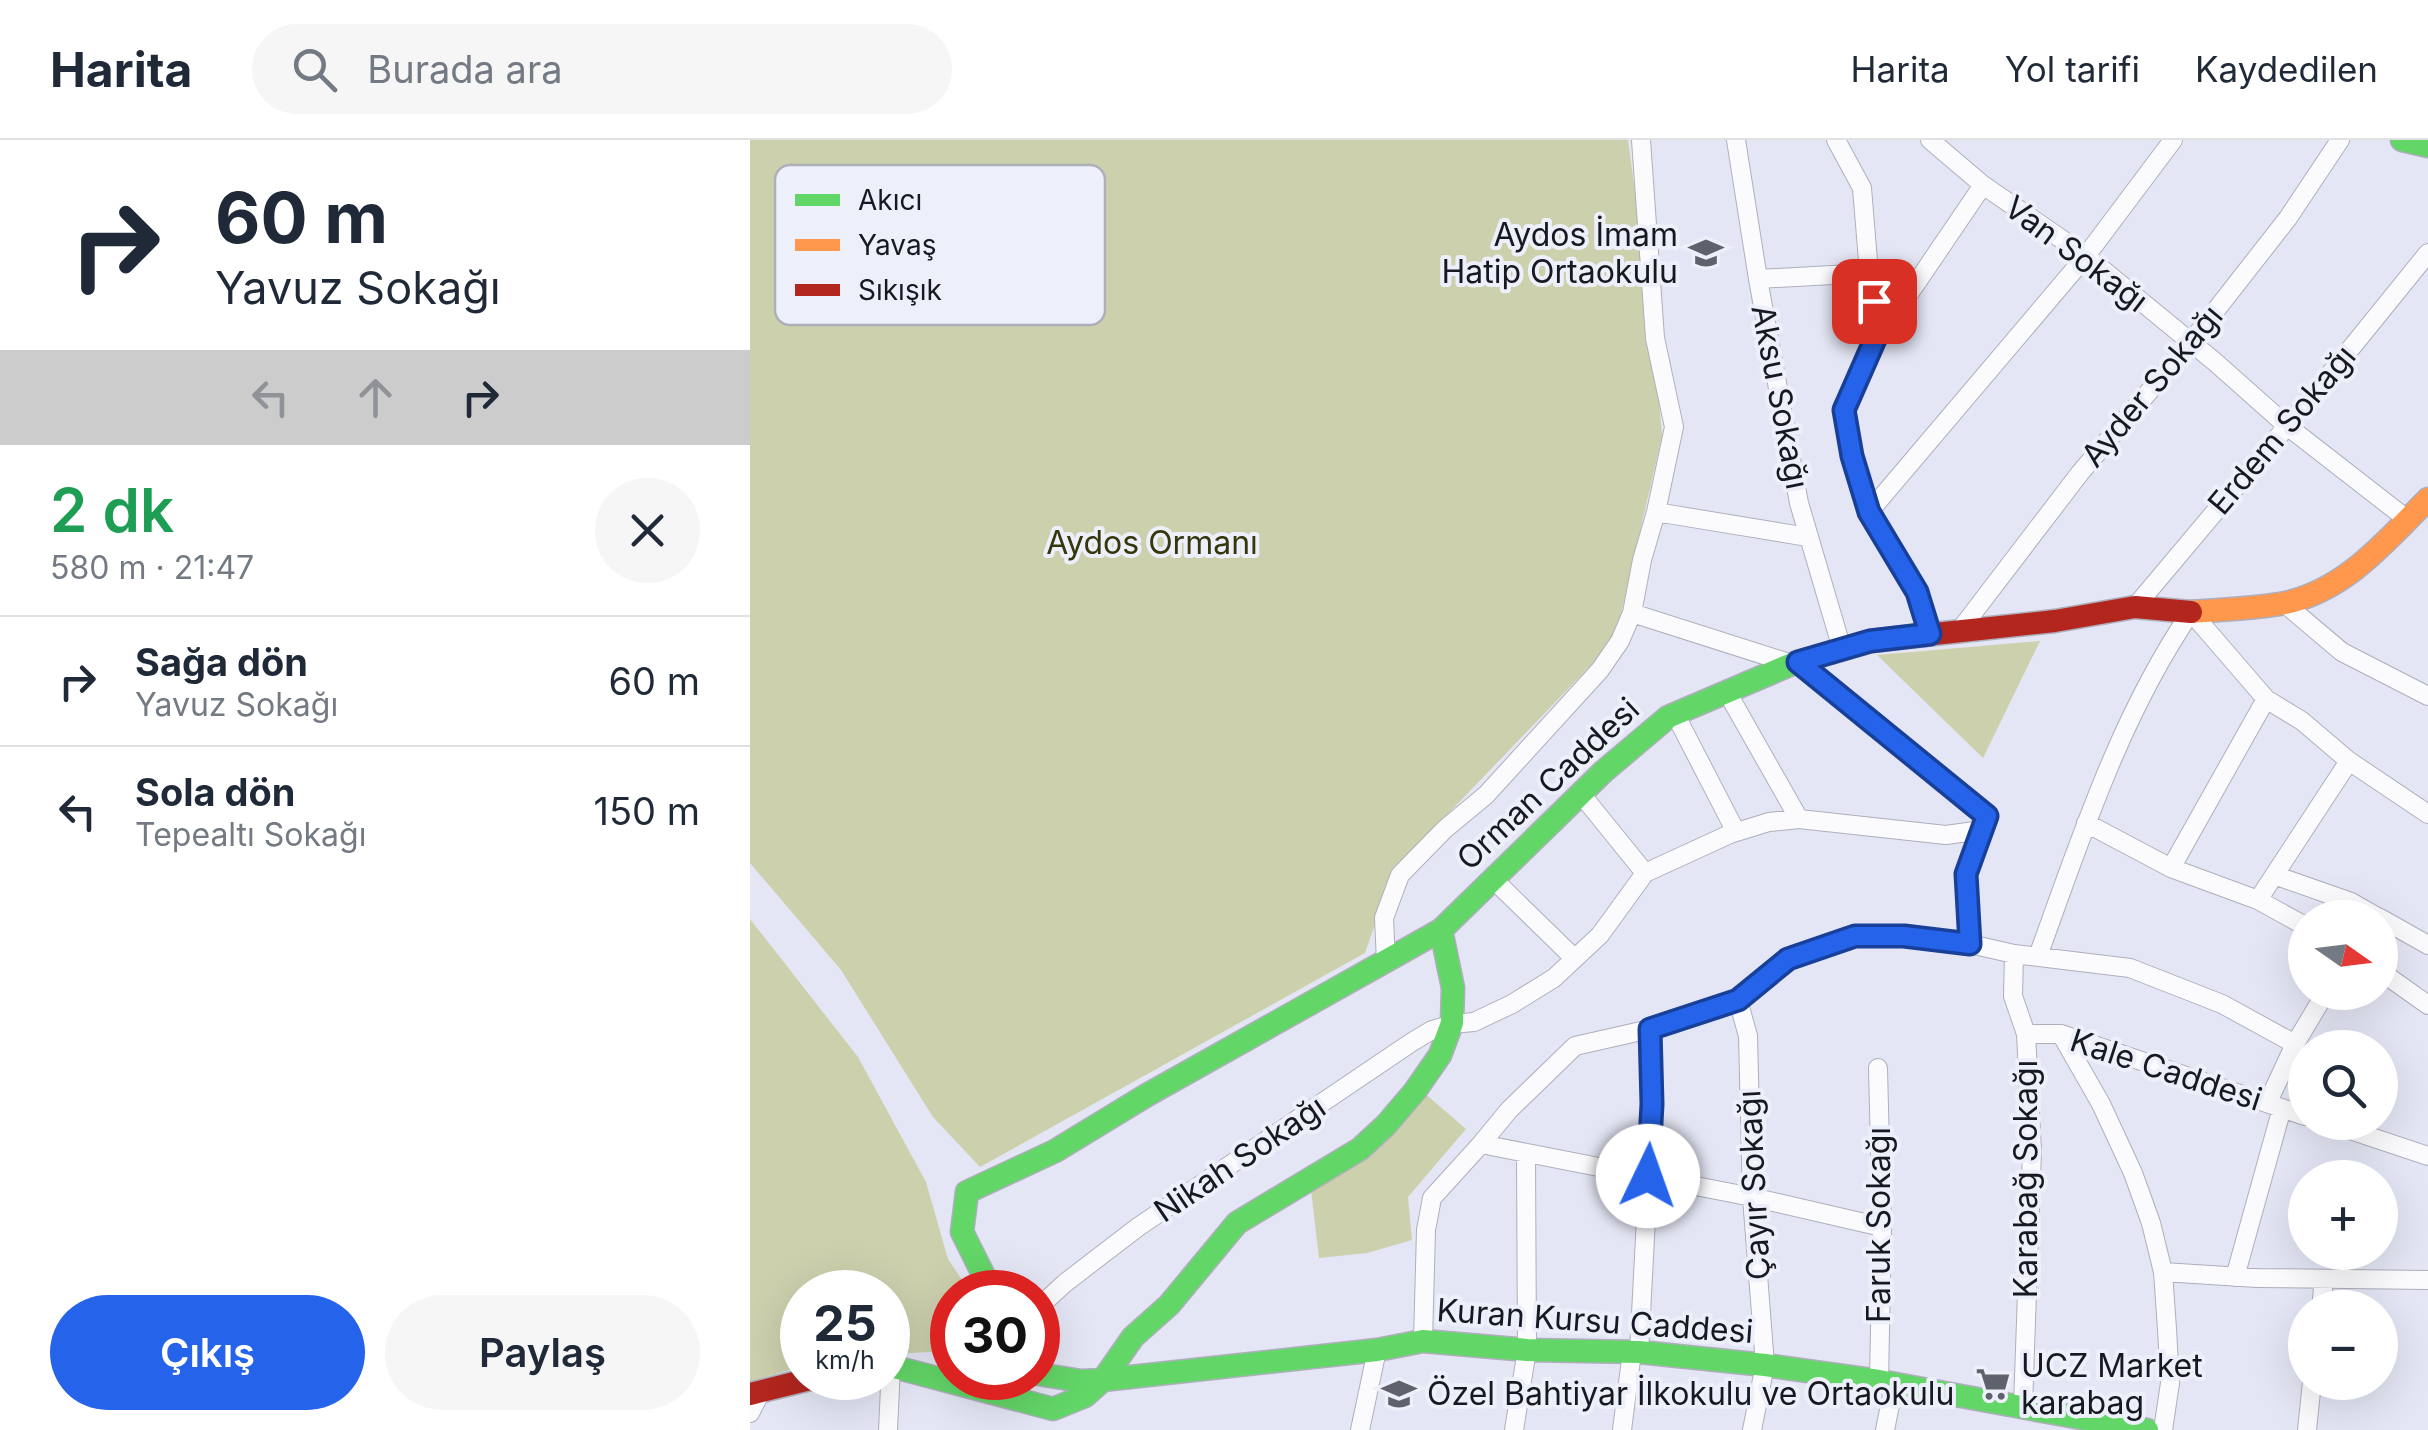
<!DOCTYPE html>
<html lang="tr">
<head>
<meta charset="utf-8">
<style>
	:root { --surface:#fff; --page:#f6f6f7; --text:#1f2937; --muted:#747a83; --line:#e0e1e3; --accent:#2563eb }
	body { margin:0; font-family:Inter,sans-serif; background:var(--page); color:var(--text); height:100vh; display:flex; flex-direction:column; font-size:38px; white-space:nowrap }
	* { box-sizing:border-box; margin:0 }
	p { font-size:32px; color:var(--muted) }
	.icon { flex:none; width:55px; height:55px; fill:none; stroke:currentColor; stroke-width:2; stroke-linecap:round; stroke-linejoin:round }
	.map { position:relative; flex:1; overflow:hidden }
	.drawer { display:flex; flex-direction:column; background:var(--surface); width:750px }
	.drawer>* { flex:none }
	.banner { background:#fff; color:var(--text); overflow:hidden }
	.needle { width:65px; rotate:104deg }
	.buttons { position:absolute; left:1538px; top:760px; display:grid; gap:20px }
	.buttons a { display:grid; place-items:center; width:110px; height:110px; border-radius:50%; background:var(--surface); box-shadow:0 10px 40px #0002; font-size:50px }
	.speed { position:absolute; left:30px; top:1130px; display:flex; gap:20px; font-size:50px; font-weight:700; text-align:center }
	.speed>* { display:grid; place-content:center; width:130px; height:130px; border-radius:50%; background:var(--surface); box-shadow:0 10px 40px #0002; line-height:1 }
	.speed small { font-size:25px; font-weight:400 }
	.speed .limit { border:15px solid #d22; background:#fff; color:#111 }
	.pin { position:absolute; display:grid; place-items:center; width:85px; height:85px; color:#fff; margin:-42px; border-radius:20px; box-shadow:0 5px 15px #0006 }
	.me { position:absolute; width:110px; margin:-55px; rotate:3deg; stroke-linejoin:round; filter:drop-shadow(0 0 8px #0008) }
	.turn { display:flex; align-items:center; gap:35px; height:210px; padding:0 50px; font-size:45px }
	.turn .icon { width:130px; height:130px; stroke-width:2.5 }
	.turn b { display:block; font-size:70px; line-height:85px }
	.lanes { display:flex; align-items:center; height:95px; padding:0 50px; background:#0003; justify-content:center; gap:50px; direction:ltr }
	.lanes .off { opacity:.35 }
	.round { display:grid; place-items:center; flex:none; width:105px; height:105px; border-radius:52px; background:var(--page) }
	.overview { display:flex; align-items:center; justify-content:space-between; height:170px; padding:0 50px }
	h1 { font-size:60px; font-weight:600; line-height:75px; color:#1e9e55 }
	.action { display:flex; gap:20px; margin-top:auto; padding:20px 50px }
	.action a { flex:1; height:115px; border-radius:60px; background:var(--accent); color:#fff; font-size:40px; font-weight:600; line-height:115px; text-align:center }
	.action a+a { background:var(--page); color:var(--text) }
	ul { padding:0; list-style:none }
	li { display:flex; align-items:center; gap:30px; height:130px; padding:0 50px; border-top:2px solid var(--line) }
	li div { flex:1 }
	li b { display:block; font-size:38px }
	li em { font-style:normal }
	header { display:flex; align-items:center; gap:60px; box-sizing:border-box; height:140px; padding:0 50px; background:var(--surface); border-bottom:2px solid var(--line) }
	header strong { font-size:48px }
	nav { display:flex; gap:55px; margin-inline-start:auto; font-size:35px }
	.search { width:700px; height:90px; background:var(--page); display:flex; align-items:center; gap:25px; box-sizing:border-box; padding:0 35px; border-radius:55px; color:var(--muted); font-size:38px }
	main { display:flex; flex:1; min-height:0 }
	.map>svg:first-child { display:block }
	.green { fill:#cdd0ad }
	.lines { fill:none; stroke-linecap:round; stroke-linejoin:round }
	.street-casing { stroke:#aeafbb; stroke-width:20 }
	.fast-casing { stroke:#aeafbb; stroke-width:25 }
	.slow-casing { stroke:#aeafbb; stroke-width:25 }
	.jam-casing { stroke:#aeafbb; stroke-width:25 }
	.street { stroke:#fbfbfe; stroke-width:18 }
	.fast { stroke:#63d668; stroke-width:22 }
	.slow { stroke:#ff974d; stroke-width:22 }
	.jam { stroke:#b3261e; stroke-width:22 }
	.route-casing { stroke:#184099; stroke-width:25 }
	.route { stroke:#2563eb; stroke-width:18 }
	.labels { text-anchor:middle; stroke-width:8; stroke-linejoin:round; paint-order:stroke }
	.poi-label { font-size:32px; fill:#171922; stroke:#edeffa; text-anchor:start }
	.street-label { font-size:32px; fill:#171922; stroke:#edeffa }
	.park-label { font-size:32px; fill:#35360b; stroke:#edeffa }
	.key { fill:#edeffa; stroke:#adafb9; stroke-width:2.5 }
	.key-label { font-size:28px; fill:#171922 }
</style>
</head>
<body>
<header>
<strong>Harita</strong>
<div class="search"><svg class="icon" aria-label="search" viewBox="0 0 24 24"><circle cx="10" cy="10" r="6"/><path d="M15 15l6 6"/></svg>Burada ara</div>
<nav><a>Harita</a><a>Yol tarifi</a><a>Kaydedilen</a></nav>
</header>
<main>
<section class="drawer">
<div class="banner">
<div class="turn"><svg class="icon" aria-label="right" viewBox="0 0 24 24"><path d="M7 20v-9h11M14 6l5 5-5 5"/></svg><div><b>60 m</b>Yavuz Sokağı</div></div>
<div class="lanes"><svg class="icon off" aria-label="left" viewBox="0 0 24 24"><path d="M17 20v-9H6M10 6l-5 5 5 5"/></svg><svg class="icon off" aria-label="ahead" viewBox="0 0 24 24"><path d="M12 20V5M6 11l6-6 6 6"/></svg><svg class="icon" aria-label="right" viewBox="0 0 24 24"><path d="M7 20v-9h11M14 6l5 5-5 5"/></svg></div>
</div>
<div class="overview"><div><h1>2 dk</h1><p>580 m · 21:47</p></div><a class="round"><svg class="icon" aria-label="close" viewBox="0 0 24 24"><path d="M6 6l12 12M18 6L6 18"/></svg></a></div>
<ul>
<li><svg class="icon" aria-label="right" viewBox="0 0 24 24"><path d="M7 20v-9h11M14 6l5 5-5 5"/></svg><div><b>Sağa dön</b><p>Yavuz Sokağı</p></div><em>60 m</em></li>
<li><svg class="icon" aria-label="left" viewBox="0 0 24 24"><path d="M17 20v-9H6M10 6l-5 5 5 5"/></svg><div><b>Sola dön</b><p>Tepealtı Sokağı</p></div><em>150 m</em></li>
</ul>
<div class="action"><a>Çıkış</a><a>Paylaş</a></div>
</section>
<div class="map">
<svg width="1678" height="1290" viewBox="0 0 1678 1290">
	<rect width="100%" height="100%" fill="#e4e6f5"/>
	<path class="green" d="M0 0H878L902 177 912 296 865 500 644 730 615 813 230 1027 183 977 91 830 0 723Z
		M1290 501 1233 618 1127 515Z
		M0 779 108 917 176 1042 198 1119 220 1152H202V1211L138 1214V1152H52V1226L0 1242Z
		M672 951 716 989 658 1057 662 1100 617 1113 569 1118 561 1050Z"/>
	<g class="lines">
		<g class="street-casing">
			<path id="street" d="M986 0 1008 139 1049 363 1092 509
				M1086 0 1112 48 1119 133 1129 188 1094 270 1102 316 1119 372 1167 452 1180 494
				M1180 0 1233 45 1336 116 1465 222 1536 285 1658 380
				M1008 139 1119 133
				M1129 188 1161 151 1233 45
				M906 372 1058 397
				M1119 372 1336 116 1423 0
				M1534 463 1592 512 1678 556
				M1385 467 1559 260 1678 113
				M882 473 1042 524
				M1210 490 1330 333 1441 202 1538 78 1590 0
				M1048 522 1237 676 1216 734 1220 804
				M977 552 1049 679
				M925 574 986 692
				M831 654 895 733
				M1336 683 1421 728 1508 760 1555 786
				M1421 728 1516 559
				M1524 735 1601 762 1629 778
				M743 739 824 818
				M1508 760 1599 621
				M1630 778 1678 805
				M1264 814 1263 856 1276 894 1282 1011 1273 1266
				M1288 816C1331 698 1370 576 1441 472L1516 559 1552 581 1599 621 1678 674
				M636 822 634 778 650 735 695 689 736 655 850 530 870 501 882 473 892 420 906 372 924 287 905 198 891 0
				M1630 831 1678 865
				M988 860 998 896 1002 1057 1015 1225 1002 1290
				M1276 894H1311L1555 976
				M1311 894 1351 964 1383 1033 1401 1083 1413 1132 1417 1189 1420 1243 1413 1290
				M1128 928 1132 1087 1129 1241
				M1518 962 1545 904 1576 852
				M1576 982 1678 1016
				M731 1004 1002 1057 1132 1087
				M1413 1132 1507 1138 1678 1140
				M1485 1137 1532 968
				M288 1168 315 1143 388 1087 662 902 682 890 702 884 724 882 762 864 804 838 850 795 895 733 980 694 1019 682 1049 679 1196 695 1232 690
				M1571 1168 1574 1139
				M673 1201 676 1090 682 1058 731 1004 759 970 825 906 900 889 988 860 1038 819 1105 796H1154L1220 804 1264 814 1380 828 1472 864 1545 904
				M889 1212 902 964 900 889
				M0 1273 12 1250
				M138 1290 141 1226
				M610 1290 627 1210
				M764 1290 777 1210 776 1014
				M872 1290 882 1212
				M1135 1290 1144 1245
				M1557 1290 1562 1242"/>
		</g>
		<g class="fast-casing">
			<path id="fast" d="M1652 0 1678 6
				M242 1152 212 1092 217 1052 305 1011 397 955 691 790 853 632 918 577 1042 524 1121 501 1175 495
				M141 1226 303 1269 335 1256 353 1240 383 1197 419 1165 487 1083 610 1009 636 985 665 951 690 915 702 883 703 848 691 790
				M288 1234 331 1241 353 1240 627 1210 673 1201 777 1210 889 1212 1015 1225 1129 1241 1397 1290"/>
		</g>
		<g class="slow-casing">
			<path id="slow" d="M1441 472C1472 469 1505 469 1535 463 1596 450 1636 401 1678 359"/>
		</g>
		<g class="jam-casing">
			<path id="jam" d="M1175 495 1305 481 1385 467 1441 472
				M0 1254 64 1238"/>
		</g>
		<use href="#street" class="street"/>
		<use href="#fast" class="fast"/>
		<use href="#slow" class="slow"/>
		<use href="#jam" class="jam"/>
	</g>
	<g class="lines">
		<g class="route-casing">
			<path id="route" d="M898 1036 902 964 900 889 988 860 1038 819 1105 796H1154L1220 804 1216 734 1237 676 1048 522 1120 501 1180 494 1167 452 1119 372 1102 316 1094 270 1130 188 1124 161"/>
		</g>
		<use href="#route" class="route"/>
	</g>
	<defs>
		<g id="school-bare" transform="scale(2.7)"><path d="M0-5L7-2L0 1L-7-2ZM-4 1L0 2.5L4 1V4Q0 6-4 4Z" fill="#5f616c" stroke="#edeffa" stroke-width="2.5" paint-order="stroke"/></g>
		<g id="supermarket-bare" transform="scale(2.7)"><path d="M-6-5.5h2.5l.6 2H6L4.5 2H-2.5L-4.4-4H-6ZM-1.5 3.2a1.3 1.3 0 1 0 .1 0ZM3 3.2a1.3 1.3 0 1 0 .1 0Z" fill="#5f616c" stroke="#edeffa" stroke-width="2.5" paint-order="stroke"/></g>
	</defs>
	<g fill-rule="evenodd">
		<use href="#school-bare" x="956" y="113"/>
		<use href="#supermarket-bare" x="1243" y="1244"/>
		<use href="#school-bare" x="649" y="1254"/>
	</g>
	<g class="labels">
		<g class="poi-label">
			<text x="928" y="106" text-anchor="end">Aydos İmam<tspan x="928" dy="37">Hatip Ortaokulu</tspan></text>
			<text x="1271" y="1237">UCZ Market<tspan x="1271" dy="37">karabag</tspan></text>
			<text x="677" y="1265">Özel Bahtiyar İlkokulu ve Ortaokulu</text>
		</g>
		<g class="street-label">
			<text transform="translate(1326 114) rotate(37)" y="11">Van Sokağı</text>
			<text transform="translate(1402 246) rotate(-50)" y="11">Ayder Sokağı</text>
			<text transform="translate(1030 257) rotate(79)" y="11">Aksu Sokağı</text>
			<text transform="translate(1532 290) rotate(-50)" y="11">Erdem Sokağı</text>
			<text transform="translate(798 644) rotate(-43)" y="11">Orman Caddesi</text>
			<text transform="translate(1416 930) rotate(18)" y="11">Kale Caddesi</text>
			<text transform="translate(490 1019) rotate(-34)" y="11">Nikah Sokağı</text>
			<text transform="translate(1276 1039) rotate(-90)" y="11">Karabağ Sokağı</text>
			<text transform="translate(1004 1045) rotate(-93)" y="11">Çayır Sokağı</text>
			<text transform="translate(1129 1085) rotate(-90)" y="11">Faruk Sokağı</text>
			<text transform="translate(845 1181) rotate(4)" y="11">Kuran Kursu Caddesi</text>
		</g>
		<g class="park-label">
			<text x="402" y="414">Aydos Ormanı</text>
		</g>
	</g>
	<rect x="25" y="25" width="330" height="160" rx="15" class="key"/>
	<rect x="45" y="54" width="45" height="12" fill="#63d668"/>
	<rect x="45" y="99" width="45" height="12" fill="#ff974d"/>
	<rect x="45" y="144" width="45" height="12" fill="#b3261e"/>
	<g class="key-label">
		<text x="108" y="70">Akıcı</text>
		<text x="108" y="115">Yavaş</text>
		<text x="108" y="160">Sıkışık</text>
	</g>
</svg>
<div class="buttons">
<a><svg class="needle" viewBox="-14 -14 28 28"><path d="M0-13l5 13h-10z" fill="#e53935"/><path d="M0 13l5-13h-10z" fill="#747a83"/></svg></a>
<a><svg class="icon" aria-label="search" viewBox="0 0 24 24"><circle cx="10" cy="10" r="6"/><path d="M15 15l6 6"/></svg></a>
<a>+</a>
<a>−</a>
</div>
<div class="speed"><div>25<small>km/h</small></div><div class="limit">30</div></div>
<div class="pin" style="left:1124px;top:161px;background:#d93025"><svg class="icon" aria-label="arrive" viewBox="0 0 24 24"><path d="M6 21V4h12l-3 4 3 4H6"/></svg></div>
<svg class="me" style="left:898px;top:1036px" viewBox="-20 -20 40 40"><circle r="19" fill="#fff"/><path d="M0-13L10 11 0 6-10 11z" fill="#2563eb"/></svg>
</div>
</main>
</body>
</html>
